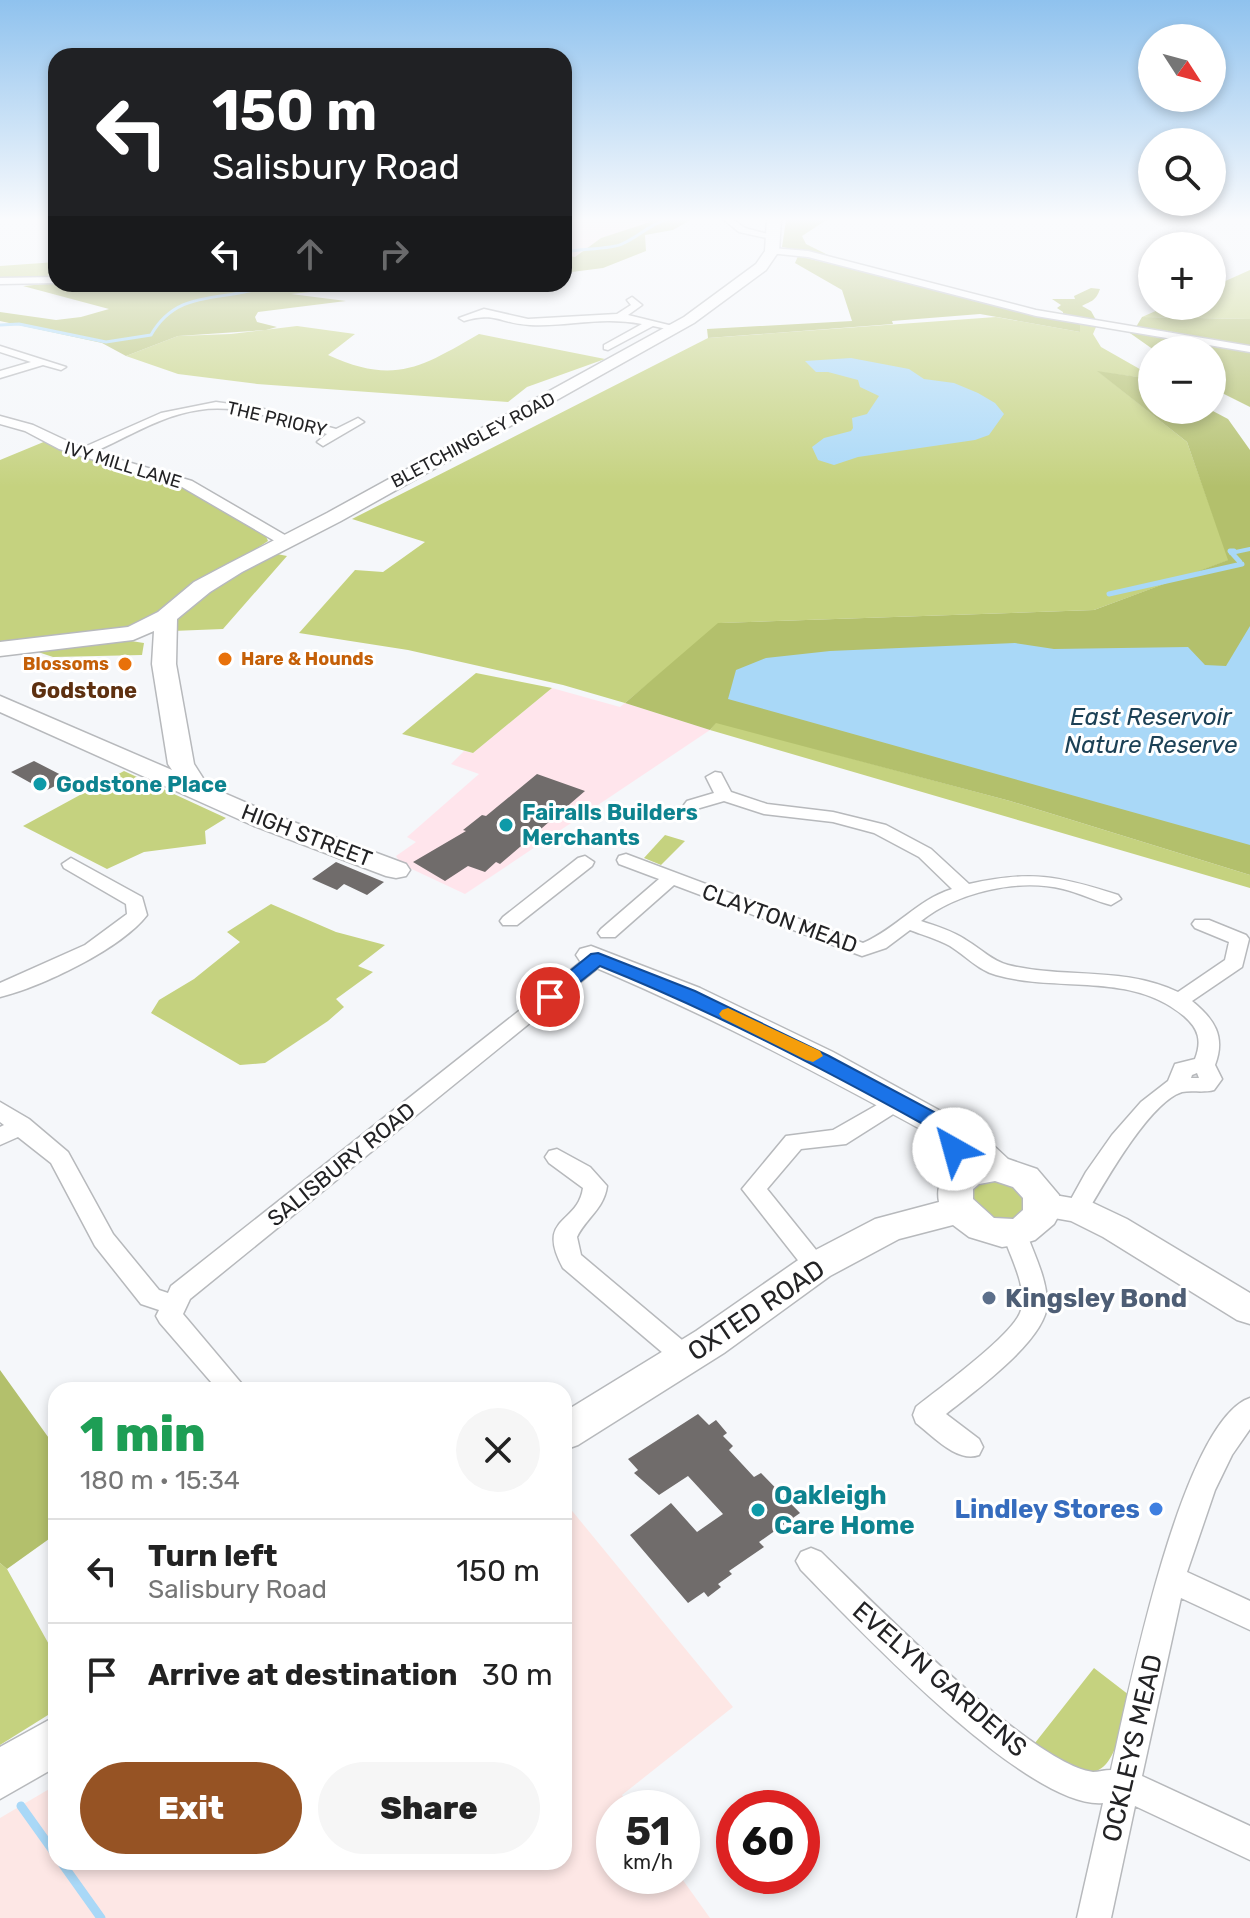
<!DOCTYPE html>
<html lang="en">
<head>
<meta charset="utf-8">
<style>
	:root { --surface:#fff; --page:#f6f6f6; --text:#222; --muted:#767676; --line:#e0e0e0; --accent:#965324 }
	body { margin:0; font-family:Rubik,sans-serif; background:var(--page); color:var(--text); height:100vh; display:flex; flex-direction:column; font-size:30px; white-space:nowrap }
	* { box-sizing:border-box; margin:0 }
	p { font-size:26px; color:var(--muted) }
	.icon { flex:none; width:44px; height:44px; fill:none; stroke:currentColor; stroke-width:2; stroke-linecap:round; stroke-linejoin:round }
	.map { position:relative; flex:1; overflow:hidden }
	.drawer { position:absolute; left:48px; top:1382px; width:524px; height:488px; display:flex; flex-direction:column; background:var(--surface); border-radius:24px; box-shadow:0 4px 12px #0003 }
	.drawer>* { flex:none }
	.banner { position:absolute; left:48px; top:48px; width:524px; height:244px; border-radius:24px; box-shadow:0 4px 12px #0003; background:#202124; color:#fff; overflow:hidden }
	.needle { width:52px; rotate:126deg }
	.tools { position:absolute; left:1138px; top:24px; display:grid; gap:16px }
	.tools a { display:grid; place-items:center; width:88px; height:88px; border-radius:50%; background:var(--surface); box-shadow:0 4px 12px #0003; font-size:40px }
	.speed { position:absolute; left:596px; top:1790px; display:flex; gap:16px; font-size:40px; font-weight:700; text-align:center }
	.speed>* { display:grid; place-content:center; width:104px; height:104px; border-radius:50%; background:var(--surface); box-shadow:0 4px 12px #0003; line-height:1 }
	.speed small { font-size:20px; font-weight:400 }
	.speed .limit { border:12px solid #d22; background:#fff; color:#111 }
	.pin { position:absolute; display:grid; place-items:center; width:68px; height:68px; color:#fff; margin:-34px; border:4px solid #fff; border-radius:50%; box-shadow:0 2px 8px #0007 }
	.me { position:absolute; width:88px; margin:-44px; rotate:322deg; stroke-linejoin:round; filter:drop-shadow(0 0 6px #0008) }
	.turn { display:flex; align-items:center; gap:28px; height:168px; padding:0 32px; font-size:36px }
	.turn .icon { width:104px; height:104px; stroke-width:2.5 }
	.turn b { display:block; font-size:56px; line-height:68px }
	.lanes { display:flex; align-items:center; height:76px; padding:0 32px; background:#0003; justify-content:center; gap:40px; direction:ltr }
	.lanes .off { opacity:.35 }
	.round { display:grid; place-items:center; flex:none; width:84px; height:84px; border-radius:42px; background:var(--page) }
	.overview { display:flex; align-items:center; justify-content:space-between; height:136px; padding:0 32px }
	h1 { font-size:48px; font-weight:800; line-height:60px; color:#1e9e55 }
	.action { display:flex; gap:16px; margin-top:auto; padding:16px 32px }
	.action a { flex:1; height:92px; border-radius:48px; background:var(--accent); color:#fff; font-size:32px; font-weight:800; line-height:92px; text-align:center }
	.action a+a { background:var(--page); color:var(--text) }
	ul { padding:0; list-style:none }
	li { display:flex; align-items:center; gap:24px; height:104px; padding:0 32px; border-top:2px solid var(--line) }
	li div { flex:1 }
	li b { display:block; font-size:30px }
	li em { font-style:normal }
	.map>svg:first-child { display:block }
	.commercial { fill:#ffe5ec }
	.industrial { fill:#fde7e5 }
	.green { fill:#c5d27f }
	.forest { fill:#b3c06c }
	.water { fill:#a9d8f7 }
	.lines { fill:none; stroke-linecap:round; stroke-linejoin:round }
	.stream-far3 { stroke:#a9d8f7; stroke-width:3 }
	.stream-far2 { stroke:#a9d8f7; stroke-width:4 }
	.stream-far1 { stroke:#a9d8f7; stroke-width:5 }
	.stream { stroke:#a9d8f7; stroke-width:9 }
	.building { fill:#706c6b }
	.minor-casing { stroke:#b7b9bc; stroke-width:3 }
	.secondary-casing { stroke:#b7b9bc; stroke-width:3 }
	.primary-casing { stroke:#b7b9bc; stroke-width:3 }
	.minor { fill:#fff; fill-rule:evenodd }
	.secondary { fill:#fff; fill-rule:evenodd }
	.primary { fill:#fff; fill-rule:evenodd }
	.route { fill:#1a73e8; stroke:#114b97; stroke-width:2 }
	.slow { fill:#f59e0b }
	.food-dot { fill:#e8710a; stroke:#fff; stroke-width:3 }
	.culture-dot { fill:#0f9aa8; stroke:#fff; stroke-width:3 }
	.service-dot { fill:#5c6f8a; stroke:#fff; stroke-width:3 }
	.shop-dot { fill:#3f7fe0; stroke:#fff; stroke-width:3 }
	.labels { text-anchor:middle; stroke-width:6; stroke-linejoin:round; paint-order:stroke }
	.far-street-label { font-size:18px; fill:#232325; stroke:#fff }
	.far-food-label { font-size:18px; font-weight:bold; fill:#c56008; stroke:#fff; text-anchor:start }
	.far-quarter-label { font-size:22px; font-weight:bold; fill:#5e3010; stroke:#fff }
	.culture-label { font-size:22px; font-weight:bold; fill:#0d838f; stroke:#fff; text-anchor:start }
	.street-label { font-size:22px; fill:#232325; stroke:#fff }
	.water-label { font-size:24px; font-style:italic; fill:#1c4156; stroke:#fff }
	.near-service-label { font-size:26px; font-weight:bold; fill:#4e5e75; stroke:#fff; text-anchor:start }
	.near-street-label { font-size:26px; fill:#232325; stroke:#fff }
	.near-culture-label { font-size:26px; font-weight:bold; fill:#0d838f; stroke:#fff; text-anchor:start }
	.near-shop-label { font-size:26px; font-weight:bold; fill:#366cbe; stroke:#fff; text-anchor:end }
</style>
</head>
<body>
<div class="map">
<svg width="1250" height="1918" viewBox="0 0 1250 1918">
	<rect width="100%" height="100%" fill="#f5f7fa"/>
	<path class="commercial" d="M552 688 620 707 625 703 710 730 465 894 401 864 396 856 416 842 407 837 479 774 451 764 464 751 473 753Z"/>
	<path class="industrial" d="M564 219H626L652 222 601 238 575 257 564 255Z
		M564 1501 733 1707 622 1795 631 1808H614V1876H680L710 1918H0V1818L56 1785V1862H564Z"/>
	<path class="green" d="M56 262V277L0 280V266Z
		M1250 270V319L1142 317 1167 306H1212V287Z
		M996 317 1080 332V324L1096 327 1093 334 1101 347 1152 376V379L1099 372 1187 442 1229 560 1094 610 721 623 625 703 563 685 408 650 299 633 355 570 383 572 425 542 352 519 708 338Z
		M297 326 355 334 328 355C394 385 420 368 479 334L605 359 527 387 508 402 257 384 178 374 126 356 178 336 231 334Z
		M46 441 175 482 265 534 268 541 139 627 0 646V460Z
		M272 553 287 556 223 629 172 631C189 591 237 574 272 553Z
		M131 641 144 643 142 655 53 657 38 652Z
		M476 673 552 688 473 753 402 734Z
		M716 722 1010 801 1250 875V888L710 730Z
		M124 771 226 818 205 831 206 844 144 852 107 869 23 826Z
		M665 835 685 841 661 865 644 858Z
		M271 904 336 932 385 945 358 966 373 972 336 999 344 1007 328 1021 265 1063 240 1065 151 1013 159 1000 194 979 240 942 227 932Z
		M988 1177 1016 1184 1029 1205 1012 1221 981 1217 967 1190Z
		M0 1563 7 1569 56 1657V1710L0 1745Z
		M1094 1668 1129 1695C1123 1717 1117 1781 1083 1771 1066 1766 1048 1756 1031 1748Z"/>
	<path class="forest" d="M626 219H692L673 230 645 235 646 251 603 268 564 273V255L575 257 601 238 650 222Z
		M828 219 802 236 806 244 830 256 782 247 786 220Z
		M798 256 1080 324V332L980 314 892 321 893 324 708 338 707 329 852 321 842 290 795 263Z
		M56 283 367 284 369 286 291 294 346 301 258 312 255 317 257 322 277 327 266 330 178 336 126 356 102 343 0 321V312L56 320 81 317 109 309 23 286Z
		M1091 288 1100 289C1096 301 1091 301 1082 306L1091 311 1096 320 1063 316V312L1057 308 1061 305 1052 299H1075L1074 296Z
		M1142 317 1250 319V347L1136 327Z
		M1127 331 1250 352V407L1212 388V350H1154Z
		M1097 371 1152 379V410H1211L1228 419 1250 450V875L1010 801 716 723 710 730 625 703 718 623 1094 610 1228 560 1187 442Z
		M0 1370 56 1448V1534L7 1569 0 1563Z"/>
	<path class="water" d="M851 358 909 369 924 379 954 383 978 393 995 403 1004 414 989 435 975 440 858 457 834 465 818 460 812 447 824 438 851 431 853 428 852 418 867 414 879 396 860 387 858 380 828 372H816L805 361Z
		M1250 626V845L728 699 736 670 766 658 830 651 1015 643 1054 649 1188 647 1205 665 1226 666Z"/>
	<g class="lines">
		<path class="stream-far3" d="M564 252C578 249 613 249 622 244 640 236 648 225 668 219
			M0 325 19 324 106 342 151 335C179 286 225 304 270 284"/>
		<path class="stream-far2" d="M1231 553 1250 549"/>
		<path class="stream-far1" d="M1234 551H1230L1240 562
			M1109 594 1242 564"/>
		<path class="stream" d="M21 1806 56 1855
			M61 1862 101 1918"/>
	</g>
	<path class="building" d="M34 761 69 779 45 791 11 772Z
		M537 774 585 791 500 864 496 862 485 872 468 866 445 881 413 862 466 831 463 830 482 815 486 816Z
		M336 862 384 882 367 895 344 884 337 890 312 879Z
		M698 1414 709 1425 716 1420 727 1433 723 1436 733 1446 729 1450 754 1477 761 1473 800 1513 759 1542 764 1547 729 1571 732 1574 718 1584 721 1587 708 1597 704 1592 688 1603 630 1535 671 1503 697 1532 723 1514 688 1476 659 1495 634 1473 638 1470 628 1459Z"/>
	<g class="lines">
		<g class="minor-casing">
			<path id="minor" d="M723 219H732L745 228 779 237 775 240 739 232Z
				M772 248 808 251 1036 310 1250 346V352L1036 316 808 257 769 253Z
				M56 277V283L0 284V278Z
				M632 297 642 305 628 315 681 328 676 331 653 326 608 350 604 349V345L642 324C599 316 571 327 530 325 500 324 497 311 464 321L459 318 484 309 528 319 617 314 631 305 627 300Z
				M0 346 66 367 61 370 43 365 0 378V371L31 362 0 352Z
				M216 402 260 408 336 429 358 418 364 422 323 446 317 442 327 434C286 423 242 403 199 410 162 415 128 437 94 452L192 481 290 538V544H280L182 487 59 449 25 431 0 424V416L33 425 82 448 161 413Z
				M715 772 721 773 731 792 767 804 833 812 886 825 931 849 969 884C1031 870 1059 876 1118 895L1121 899 1111 905C1095 901 1080 893 1063 889 1018 878 957 892 921 921 936 926 953 931 966 940 980 948 992 961 1008 965 1065 979 1123 966 1178 992L1225 960 1229 942 1195 928 1192 924 1195 920H1209L1246 935 1249 939 1242 967 1192 1001C1214 1019 1226 1036 1215 1065L1222 1079 1214 1090C1203 1093 1192 1090 1182 1092 1149 1102 1102 1187 1085 1216L1077 1219 1069 1216 1065 1210 1086 1172 1112 1135 1141 1102 1168 1081 1175 1064 1195 1059C1202 1041 1199 1029 1184 1016 1130 971 1060 993 996 975 978 970 966 956 950 946 937 939 923 935 910 930L886 948 862 956 674 885 615 937H601L598 933 601 929 659 879 619 864 617 860 619 856 626 854 863 943C896 929 917 900 952 889L919 857 874 833 833 822 764 814 724 801 693 810 687 809 684 805 687 801 714 793 706 777ZM1197 1073 1199 1078H1191L1192 1075Z
				M585 856 594 862 592 866 517 925H503L500 921 503 917 578 858Z
				M71 858 142 897 147 915C121 949 41 987 0 997V983L85 945 127 914 126 904 64 868 62 864Z
				M598 952 605 954 608 958 605 962 190 1299 183 1314 247 1390H218L160 1323 156 1316 159 1310 141 1304 95 1246 51 1163 18 1137 0 1145V1127L4 1125 0 1122V1102L29 1119 68 1152 113 1234 159 1290 168 1293 171 1286 591 954Z
				M898 1093 906 1096 909 1101 906 1106 846 1144 801 1149 767 1189 829 1266 826 1273 817 1275 808 1273 742 1189 786 1136 833 1130Z
				M557 1149 590 1167 607 1186C604 1209 586 1218 577 1237L581 1255 694 1350 698 1357 694 1364 685 1367 676 1364 563 1268C535 1216 578 1225 583 1188L549 1163 545 1157 549 1151Z
				M1014 1223 1023 1226 1026 1232C1034 1254 1047 1279 1047 1303 1048 1339 972 1393 946 1414L979 1439 983 1447 979 1455C957 1463 933 1436 916 1423L913 1415 916 1407C938 1389 1015 1334 1021 1310 1028 1287 1009 1254 1002 1232L1005 1226Z
				M1250 1398V1429L1232 1455 1215 1490 1187 1572 1250 1601V1630L1181 1598 1142 1776 1250 1826V1860L1135 1806 1111 1918H1077L1103 1803C1028 1810 855 1625 801 1570L796 1561 801 1552 811 1548 821 1552C870 1599 1032 1765 1093 1772 1098 1772 1105 1770 1111 1770 1127 1700 1181 1421 1250 1398Z"/>
		</g>
		<g class="secondary-casing">
			<path id="secondary" d="M1043 1193 1089 1201 1127 1219 1250 1293V1324L1237 1320 1103 1237 1071 1221 1031 1214 1026 1205 1031 1196Z"/>
		</g>
		<g class="primary-casing">
			<path id="primary" d="M767 219H781L779 251 766 270 694 323 341 521 242 572 210 592 177 619 176 664 194 764 208 786 272 814 406 864 410 870 406 876 396 878 386 876 254 826 0 712V696L172 770 168 764 152 664 154 631 133 640 0 656V642L128 627 158 612 194 582 228 564 327 513 684 317 756 264 765 251Z
				M591 946 700 988 833 1052 979 1132 1008 1159 1037 1169 1059 1195V1215L1054 1224 1035 1240 1022 1244 1002 1247 969 1237 953 1225 899 1239 830 1276 724 1353 578 1445 564 1450V1412L696 1331 804 1256 875 1219 939 1202C935 1181 947 1167 967 1161L955 1148C832 1080 710 1015 580 961L576 955 580 949ZM995 1181 1013 1187 1023 1198V1210L1013 1219 994 1218 973 1199V1189L979 1184Z
				M56 1716V1767L0 1799V1747Z"/>
		</g>
		<use href="#minor" class="minor"/>
		<use href="#secondary" class="secondary"/>
		<use href="#primary" class="primary"/>
	</g>
	<linearGradient id="sky" x2="0" y2="1"><stop stop-color="#8fc2ee"/><stop offset="0.45" stop-color="#fafbfd"/><stop offset="1" stop-color="#fafbfd" stop-opacity="0"/></linearGradient>
	<rect width="1250" height="487" fill="url(#sky)"/>
	<path class="route" d="M598 953 695 991 829 1056 938 1114 952 1124 965 1149 962 1154H947L936 1133 923 1124C818 1066 712 1011 600 966L556 1001H543L540 997 543 993 591 954Z"/>
	<path class="slow" d="M728 1008 820 1051 823 1056 813 1062 806 1060 722 1018 719 1014 722 1010Z"/>
	<g class="food-dot">
		<circle cx="225" cy="659" r="8"/>
		<circle cx="125" cy="664" r="8"/>
	</g>
	<g class="culture-dot">
		<circle cx="40" cy="784" r="8"/>
		<circle cx="506" cy="825" r="8"/>
		<circle cx="758" cy="1510" r="8"/>
	</g>
	<circle class="service-dot" cx="989" cy="1298" r="8"/>
	<circle class="shop-dot" cx="1156" cy="1509" r="8"/>
	<g class="labels">
		<g class="far-street-label">
			<text transform="translate(277 419) rotate(13)" y="6">THE PRIORY</text>
			<text transform="translate(473 440) rotate(-28)" y="6">BLETCHINGLEY ROAD</text>
			<text transform="translate(123 465) rotate(17)" y="6">IVY MILL LANE</text>
		</g>
		<g class="far-food-label">
			<text x="241" y="665">Hare &amp; Hounds</text>
			<text x="109" y="670" text-anchor="end">Blossoms</text>
		</g>
		<g class="far-quarter-label">
			<text x="84" y="698">Godstone</text>
		</g>
		<g class="culture-label">
			<text x="56" y="792">Godstone Place</text>
			<text x="522" y="820">Fairalls Builders<tspan x="522" dy="25">Merchants</tspan></text>
		</g>
		<g class="street-label">
			<text transform="translate(307 835) rotate(21)" y="8">HIGH STREET</text>
			<text transform="translate(780 918) rotate(20)" y="8">CLAYTON MEAD</text>
			<text transform="translate(341 1164) rotate(-39)" y="8">SALISBURY ROAD</text>
		</g>
		<g class="water-label">
			<text x="1151" y="725">East Reservoir<tspan x="1151" dy="28">Nature Reserve</tspan></text>
		</g>
		<g class="near-service-label">
			<text x="1005" y="1307">Kingsley Bond</text>
		</g>
		<g class="near-street-label">
			<text transform="translate(756 1310) rotate(-34)" y="9">OXTED ROAD</text>
			<text transform="translate(940 1679) rotate(41)" y="9">EVELYN GARDENS</text>
			<text transform="translate(1132 1748) rotate(-77)" y="9">OCKLEYS MEAD</text>
		</g>
		<g class="near-culture-label">
			<text x="774" y="1504">Oakleigh<tspan x="774" dy="30">Care Home</tspan></text>
		</g>
		<g class="near-shop-label">
			<text x="1140" y="1518">Lindley Stores</text>
		</g>
	</g>
</svg>
<div class="tools">
<a><svg class="needle" viewBox="-14 -14 28 28"><path d="M0-13l5 13h-10z" fill="#e53935"/><path d="M0 13l5-13h-10z" fill="#767676"/></svg></a>
<a><svg class="icon" aria-label="search" viewBox="0 0 24 24"><circle cx="10" cy="10" r="6"/><path d="M15 15l6 6"/></svg></a>
<a>+</a>
<a>−</a>
</div>
<div class="speed"><div>51<small>km/h</small></div><div class="limit">60</div></div>
<div class="pin" style="left:550px;top:997px;background:#d93025"><svg class="icon" aria-label="arrive" viewBox="0 0 24 24"><path d="M6 21V4h12l-3 4 3 4H6"/></svg></div>
<svg class="me" style="left:954px;top:1149px" viewBox="-20 -20 40 40"><circle r="19" fill="#fff"/><path d="M0-13L10 11 0 6-10 11z" fill="#1a73e8"/></svg>
<div class="banner">
<div class="turn"><svg class="icon" aria-label="left" viewBox="0 0 24 24"><path d="M17 20v-9H6M10 6l-5 5 5 5"/></svg><div><b>150 m</b>Salisbury Road</div></div>
<div class="lanes"><svg class="icon" aria-label="left" viewBox="0 0 24 24"><path d="M17 20v-9H6M10 6l-5 5 5 5"/></svg><svg class="icon off" aria-label="ahead" viewBox="0 0 24 24"><path d="M12 20V5M6 11l6-6 6 6"/></svg><svg class="icon off" aria-label="right" viewBox="0 0 24 24"><path d="M7 20v-9h11M14 6l5 5-5 5"/></svg></div>
</div>
<section class="drawer">
<div class="overview"><div><h1>1 min</h1><p>180 m · 15:34</p></div><a class="round"><svg class="icon" aria-label="close" viewBox="0 0 24 24"><path d="M6 6l12 12M18 6L6 18"/></svg></a></div>
<ul>
<li><svg class="icon" aria-label="left" viewBox="0 0 24 24"><path d="M17 20v-9H6M10 6l-5 5 5 5"/></svg><div><b>Turn left</b><p>Salisbury Road</p></div><em>150 m</em></li>
<li><svg class="icon" aria-label="arrive" viewBox="0 0 24 24"><path d="M6 21V4h12l-3 4 3 4H6"/></svg><div><b>Arrive at destination</b></div><em>30 m</em></li>
</ul>
<div class="action"><a>Exit</a><a>Share</a></div>
</section>
</div>
</body>
</html>
